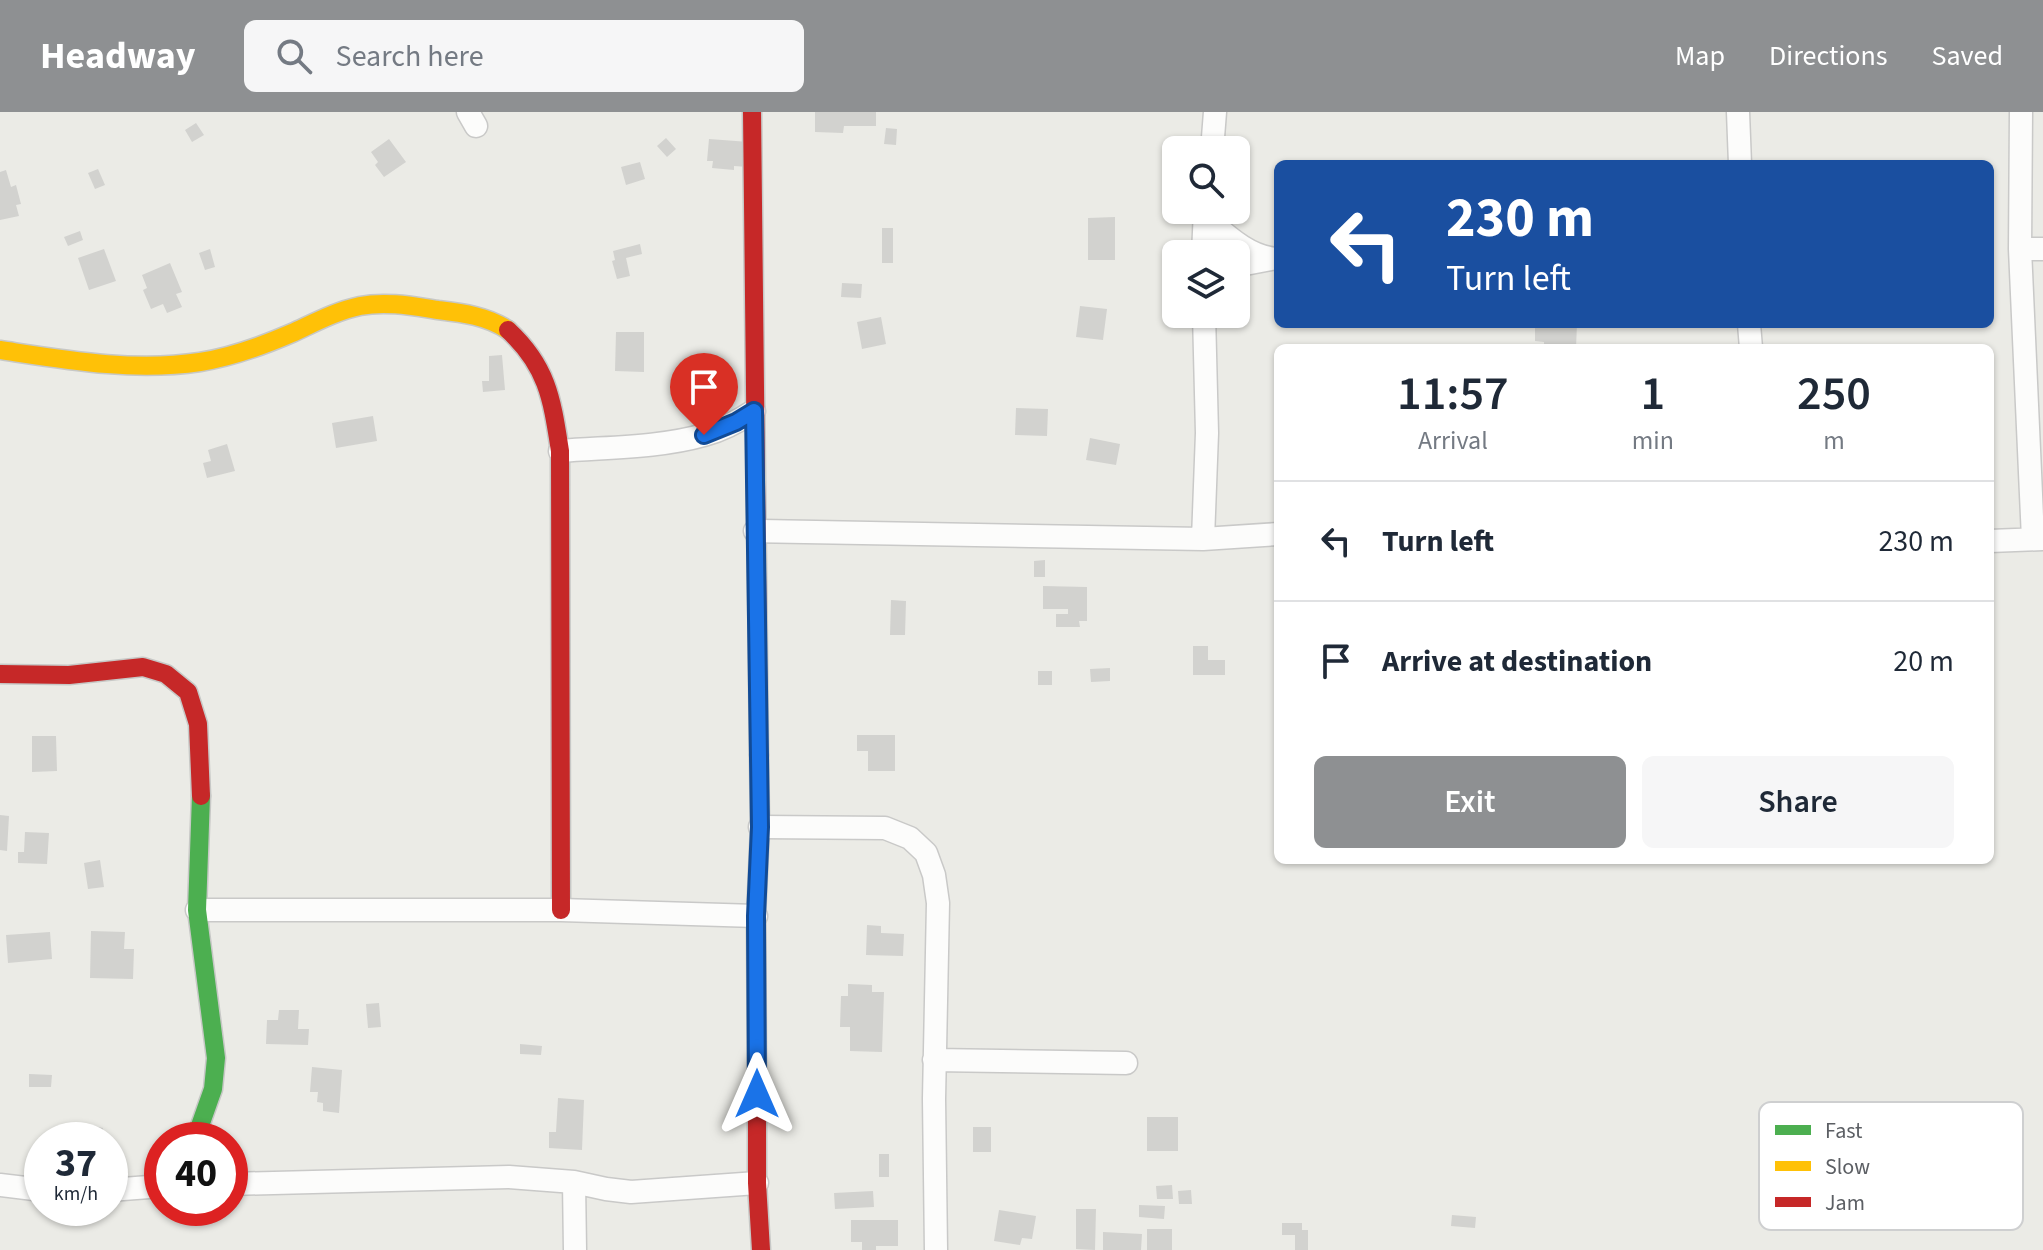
<!DOCTYPE html>
<html lang="en">
<head>
<meta charset="utf-8">
<style>
	:root { --surface:#fff; --page:#f6f6f7; --text:#1f2937; --muted:#747a83; --line:#e0e1e3; --accent:#8e9092 }
	body { margin:0; font-family:"Source Sans 3",sans-serif; background:var(--page); color:var(--text); height:100vh; display:flex; flex-direction:column; font-size:30px; white-space:nowrap }
	* { box-sizing:border-box; margin:0 }
	p { font-size:26px; color:var(--muted) }
	.icon { flex:none; width:44px; height:44px; fill:none; stroke:currentColor; stroke-width:2; stroke-linecap:round; stroke-linejoin:round }
	.map { position:relative; flex:1; overflow:hidden }
	.panel { position:absolute; left:1274px; top:232px; width:720px; height:520px; display:flex; flex-direction:column; background:var(--surface); border-radius:12px; box-shadow:0 2px 6px #0004 }
	.panel>* { flex:none }
	.hud { position:absolute; left:1274px; top:48px; width:720px; height:168px; border-radius:12px; box-shadow:0 2px 6px #0004; background:#1a4fa0; color:#fff; overflow:hidden }
	.tools { position:absolute; left:1162px; top:24px; display:grid; gap:16px }
	.tools a { display:grid; place-items:center; width:88px; height:88px; border-radius:12px; background:var(--surface); box-shadow:0 2px 6px #0004; font-size:40px }
	.speed { position:absolute; left:24px; top:1010px; display:flex; gap:16px; font-size:40px; font-weight:700; text-align:center }
	.speed>* { display:grid; place-content:center; width:104px; height:104px; border-radius:50%; background:var(--surface); box-shadow:0 2px 6px #0004; line-height:1 }
	.speed small { font-size:20px; font-weight:400 }
	.speed .limit { border:12px solid #d22; background:#fff; color:#111 }
	.pin { position:absolute; display:grid; place-items:center; width:68px; height:68px; color:#fff; margin:-82px -34px; border-radius:50% 50% 50% 0; rotate:-45deg; box-shadow:0 0 8px #0007 }
	.pin .icon { rotate:45deg }
	.me { position:absolute; width:88px; margin:-44px; rotate:0deg; stroke-linejoin:round; filter:drop-shadow(0 0 6px #0008) }
	.turn { display:flex; align-items:center; gap:28px; height:168px; padding:0 40px; font-size:36px }
	.turn .icon { width:104px; height:104px; stroke-width:2.5 }
	.turn b { display:block; font-size:56px; line-height:68px }
	.eta { display:flex; justify-content:space-evenly; align-items:center; height:136px; text-align:center }
	.eta b { font-size:48px; font-weight:600; line-height:56px }
	.cta { display:flex; gap:16px; margin-top:auto; padding:16px 40px }
	.cta a { flex:1; height:92px; border-radius:12px; background:var(--accent); color:#fff; font-size:32px; font-weight:600; line-height:92px; text-align:center }
	.cta a+a { background:var(--page); color:var(--text) }
	ul { padding:0; list-style:none }
	li { display:flex; align-items:center; gap:24px; height:120px; padding:0 40px; border-top:2px solid var(--line) }
	li div { flex:1 }
	li b { display:block; font-size:30px }
	li em { font-style:normal }
	header { display:flex; align-items:center; gap:48px; box-sizing:border-box; height:112px; padding:0 40px; background:var(--accent); color:#fff }
	header strong { font-size:38px }
	nav { display:flex; gap:44px; margin-inline-start:auto; font-size:28px }
	.search { width:560px; height:72px; background:var(--page); display:flex; align-items:center; gap:20px; box-sizing:border-box; padding:0 28px; border-radius:12px; color:var(--muted); font-size:30px }
	.map>svg:first-child { display:block }
	.building { fill:#d2d2cf }
	.lines { fill:none; stroke-linecap:round; stroke-linejoin:round }
	.street-casing { stroke:#c9c9c8; stroke-width:25 }
	.fast-casing { stroke:#c7c8c6; stroke-width:21 }
	.slow-casing { stroke:#c7c8c6; stroke-width:21 }
	.jam-casing { stroke:#c7c8c6; stroke-width:21 }
	.street { stroke:#fcfcfb; stroke-width:22 }
	.fast { stroke:#4caf50; stroke-width:18 }
	.slow { stroke:#ffc107; stroke-width:18 }
	.jam { stroke:#c62828; stroke-width:18 }
	.route-casing { stroke:#114b97; stroke-width:20 }
	.route { stroke:#1a73e8; stroke-width:14 }
	.key { fill:#fff; stroke:#cecfd0; stroke-width:2 }
	.key-label { font-size:22px; fill:#5c5f64 }
</style>
</head>
<body>
<header>
<strong>Headway</strong>
<div class="search"><svg class="icon" aria-label="search" viewBox="0 0 24 24"><circle cx="10" cy="10" r="6"/><path d="M15 15l6 6"/></svg>Search here</div>
<nav><a>Map</a><a>Directions</a><a>Saved</a></nav>
</header>
<div class="map">
<svg width="2043" height="1138" viewBox="0 0 2043 1138">
	<rect width="100%" height="100%" fill="#ebebe6"/>
	<path class="building" d="M815 0H876V14H844L843 21 815 20Z
		M196 11 204 23 192 30 185 18Z
		M886 16 897 17 896 33 884 32Z
		M666 26 676 37 667 45 657 34Z
		M389 27 406 50 384 65 375 53 378 50 371 40Z
		M709 27 749 30 748 55 734 54V58L712 56 713 49H707Z
		M640 50 645 67 626 73 621 55Z
		M98 57 105 73 95 77 88 61Z
		M6 58 11 75 16 73 21 92 16 93 19 104 0 108V60Z
		M1115 105V148H1088V106Z
		M882 116H893V151H882Z
		M80 119 83 128 68 134 64 125Z
		M640 132 642 142 626 146 630 164 617 167 612 149 615 148 613 139Z
		M104 137 116 169 89 178 78 146Z
		M210 137 215 155 205 158 199 141Z
		M170 151 182 180 176 182 182 195 167 201 163 192 151 197 143 178 147 176 142 163Z
		M842 171 862 172 861 186 841 185Z
		M1080 194 1107 197 1103 228 1076 225Z
		M881 205 886 232 862 237 857 210Z
		M1535 212H1577L1576 236H1544V230L1535 229Z
		M616 220H644V260L615 259Z
		M502 243 505 278 483 280 482 269H489V244Z
		M1016 296 1048 297 1047 324 1015 323Z
		M373 304 377 329 336 336 332 311Z
		M1090 326 1120 332 1116 353 1086 348Z
		M227 332 235 359 207 366 203 351 211 349 208 338Z
		M1045 448V465H1034V449Z
		M1043 474 1087 475V509H1079L1080 515H1056V502H1068V497H1043Z
		M891 488 906 489 905 523H890Z
		M1193 534H1208V548H1225V563H1193Z
		M1110 556V569L1091 570 1090 557Z
		M1038 559H1052V573H1038Z
		M857 623H895V659H868V639H857Z
		M32 624H56L57 659 32 660Z
		M0 703 9 704 7 739 0 738Z
		M25 720 49 721 47 752 18 751V740H24Z
		M100 748 104 775 88 777 84 751Z
		M867 813 881 814V821L904 822 903 844 866 843Z
		M91 819 125 820 124 837H134L133 867 90 866Z
		M50 820 52 847 8 851 6 823Z
		M848 872 872 873V880H884L882 940 850 939V915H840L841 884H848Z
		M379 891 381 915 368 916 366 892Z
		M279 898H299L298 917H309L308 933 266 932 267 908H278Z
		M520 932 542 934 541 943 520 942Z
		M312 955 342 958 339 1001 323 999V991L317 990 318 980H310Z
		M29 962 52 963 51 975H29Z
		M558 986 584 988 582 1038 549 1036V1020H556Z
		M1147 1005H1178V1039H1147Z
		M88 1013 103 1016 101 1028 85 1026Z
		M973 1015H991V1040H973Z
		M879 1042H889V1065H879Z
		M1172 1073 1173 1087H1157L1156 1074Z
		M1191 1078 1192 1092H1179L1178 1079Z
		M873 1079 874 1095 835 1097 834 1081Z
		M1139 1093 1165 1094 1164 1107 1139 1105Z
		M1076 1097H1096L1095 1138 1076 1137Z
		M999 1098 1036 1104 1032 1127 1022 1126 1020 1133 994 1129Z
		M1452 1103 1476 1105 1475 1116 1451 1114Z
		M851 1108H898V1134H876V1138H862V1130H851Z
		M1282 1111H1302V1118H1308V1138H1295V1123H1282Z
		M1147 1117H1172V1138H1147Z
		M1103 1120 1142 1122 1141 1138H1103Z"/>
	<g class="lines">
		<g class="street-casing">
			<path id="street" d="M468 0 476 14
				M1738 0 1740 52
				M2021 0 2020 137 2033 427
				M1212 38 1215 0
				M1204 104C1225 122 1249 146 1278 147
				M2020 137H2043
				M1203 142 1205 98
				M1236 159 1245 152 1271 147
				M1749 212 1751 236
				M560 339C607 335 658 336 704 323 722 318 739 309 754 299
				M755 419 1203 427 1278 422
				M1203 427 1207 321 1204 202
				M1990 429 2043 427
				M760 715 885 716 910 726 926 741 934 763 938 791 934 987 936 1138
				M197 798H561L756 804
				M934 948 1126 951
				M574 1070 575 1138
				M230 1072 509 1065 574 1070 606 1077 631 1080 757 1071
				M0 1073 42 1078
				M110 1078 162 1074"/>
		</g>
		<g class="fast-casing">
			<path id="fast" d="M757 959 756 804 760 715 759 643
				M195 1028 213 977 216 946 197 798 201 684"/>
		</g>
		<g class="slow-casing">
			<path id="slow" d="M0 238C66 248 133 260 200 250 232 245 262 234 292 221 314 211 336 199 360 194 386 189 412 194 438 198 463 201 487 204 508 218"/>
		</g>
		<g class="jam-casing">
			<path id="jam" d="M752 0 759 643
				M508 218C548 255 552 288 560 339L561 798
				M0 562 69 563 143 555 166 562 188 580 198 612 201 684
				M757 959V1071L761 1138"/>
		</g>
		<use href="#street" class="street"/>
		<use href="#fast" class="fast"/>
		<use href="#slow" class="slow"/>
		<use href="#jam" class="jam"/>
	</g>
	<g class="lines">
		<g class="route-casing">
			<path id="route" d="M704 323 736 310 754 299 760 715 756 804 757 982"/>
		</g>
		<use href="#route" class="route"/>
	</g>
	<rect x="1759" y="990" width="264" height="128" rx="12" class="key"/>
	<rect x="1775" y="1013" width="36" height="10" fill="#4caf50"/>
	<rect x="1775" y="1049" width="36" height="10" fill="#ffc107"/>
	<rect x="1775" y="1085" width="36" height="10" fill="#c62828"/>
	<g class="key-label">
		<text x="1825" y="1026">Fast</text>
		<text x="1825" y="1062">Slow</text>
		<text x="1825" y="1098">Jam</text>
	</g>
</svg>
<div class="tools">
<a><svg class="icon" aria-label="search" viewBox="0 0 24 24"><circle cx="10" cy="10" r="6"/><path d="M15 15l6 6"/></svg></a>
<a><svg class="icon" aria-label="layers" viewBox="0 0 24 24"><path d="M12 4l9 5-9 5-9-5zM3 14l9 5 9-5"/></svg></a>
</div>
<div class="speed"><div>37<small>km/h</small></div><div class="limit">40</div></div>
<div class="pin" style="left:704px;top:323px;background:#d93025"><svg class="icon" aria-label="arrive" viewBox="0 0 24 24"><path d="M6 21V4h12l-3 4 3 4H6"/></svg></div>
<svg class="me" style="left:757px;top:982px" viewBox="-20 -20 40 40"><path d="M0-17L14 15 0 8-14 15z" fill="#1a73e8" stroke="#fff" stroke-width="4"/></svg>
<div class="hud">
<div class="turn"><svg class="icon" aria-label="left" viewBox="0 0 24 24"><path d="M17 20v-9H6M10 6l-5 5 5 5"/></svg><div><b>230 m</b>Turn left</div></div>
</div>
<section class="panel">
<div class="eta">
<div><b>11:57</b><p>Arrival</p></div>
<div><b>1</b><p>min</p></div>
<div><b>250</b><p>m</p></div>
</div>
<ul>
<li><svg class="icon" aria-label="left" viewBox="0 0 24 24"><path d="M17 20v-9H6M10 6l-5 5 5 5"/></svg><div><b>Turn left</b></div><em>230 m</em></li>
<li><svg class="icon" aria-label="arrive" viewBox="0 0 24 24"><path d="M6 21V4h12l-3 4 3 4H6"/></svg><div><b>Arrive at destination</b></div><em>20 m</em></li>
</ul>
<div class="cta"><a>Exit</a><a>Share</a></div>
</section>
</div>
</body>
</html>
